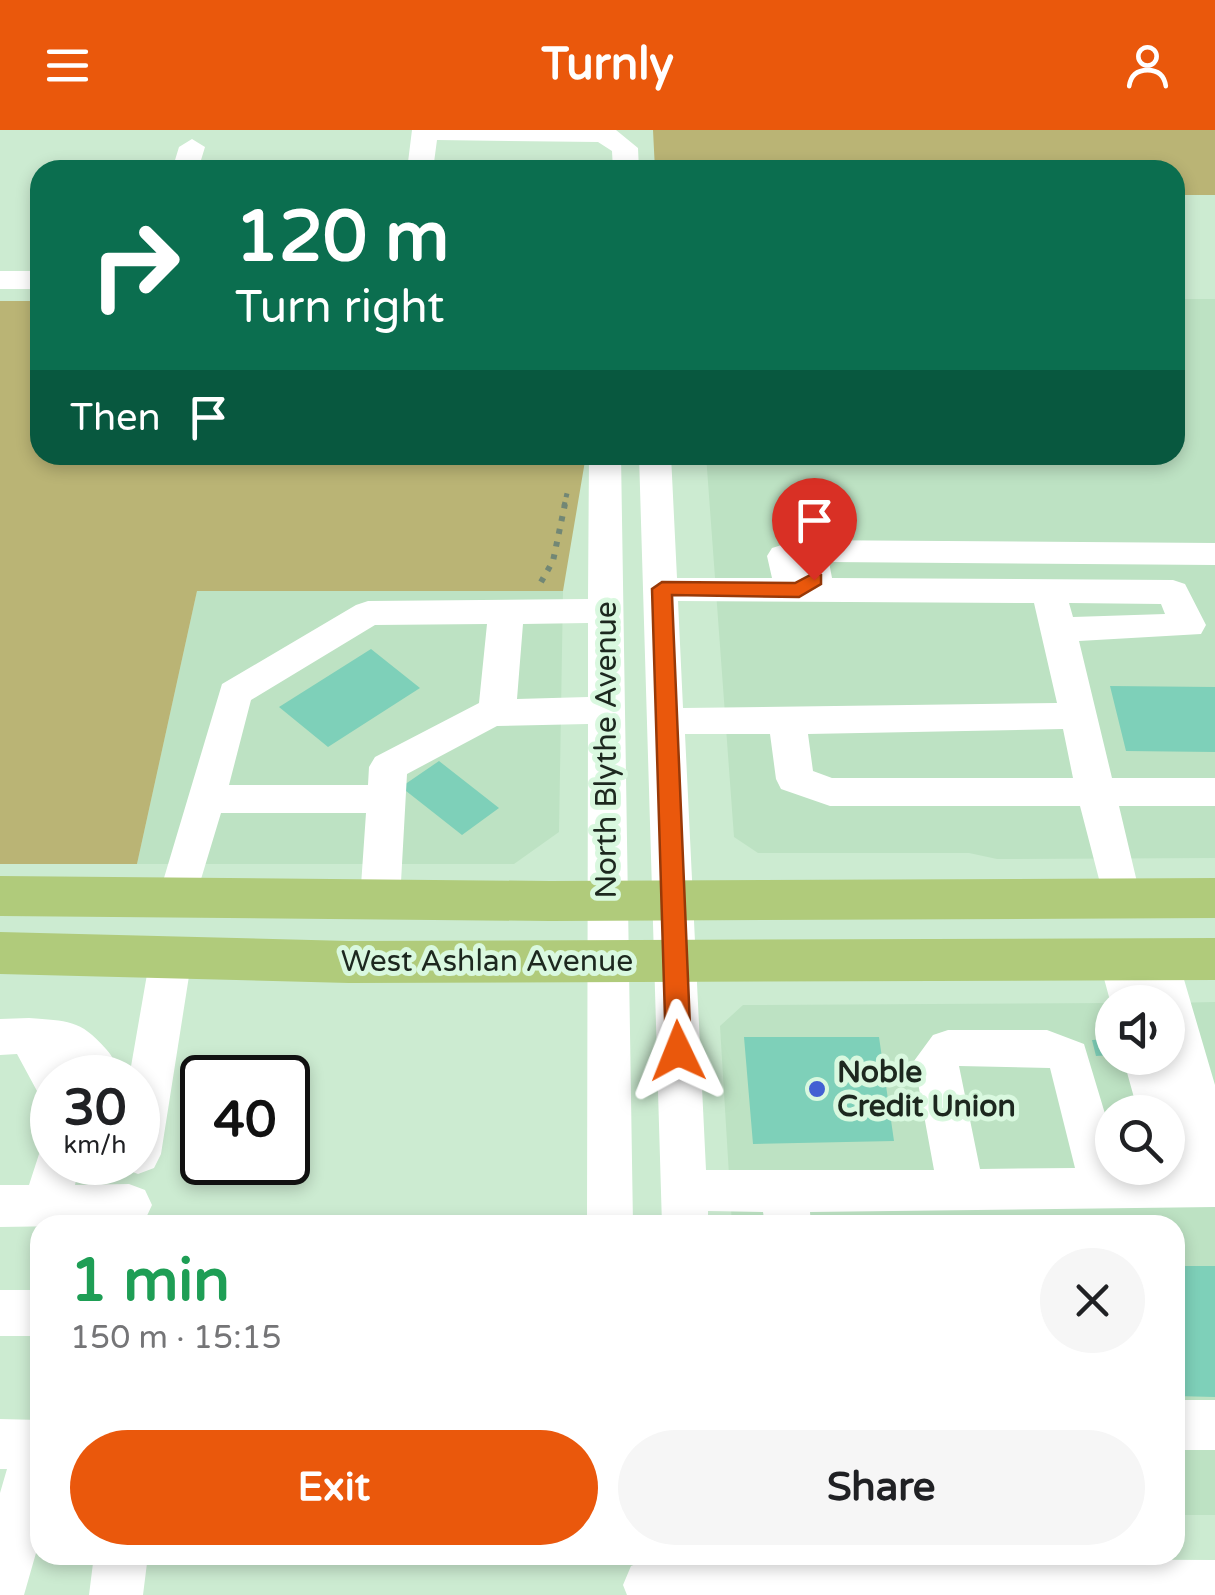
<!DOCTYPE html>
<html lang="en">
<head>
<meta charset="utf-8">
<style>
	:root { --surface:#fff; --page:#f6f6f6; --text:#202124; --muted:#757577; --accent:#ea580c }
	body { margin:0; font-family:"Varela Round",sans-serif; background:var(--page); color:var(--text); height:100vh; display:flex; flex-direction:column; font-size:38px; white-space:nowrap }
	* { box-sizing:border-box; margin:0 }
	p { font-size:32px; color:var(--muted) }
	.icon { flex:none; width:55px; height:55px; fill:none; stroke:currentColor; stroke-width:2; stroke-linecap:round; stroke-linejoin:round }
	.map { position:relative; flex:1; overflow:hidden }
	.details { position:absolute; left:30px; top:1085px; width:1155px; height:350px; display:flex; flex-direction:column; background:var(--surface); border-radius:30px; box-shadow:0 5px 15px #0003 }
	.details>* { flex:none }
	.guide { position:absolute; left:30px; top:30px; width:1155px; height:305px; border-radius:30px; box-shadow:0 5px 15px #0003; background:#0b6e4f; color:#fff; overflow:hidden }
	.fabs { position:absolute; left:1095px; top:855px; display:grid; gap:20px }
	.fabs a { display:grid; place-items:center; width:90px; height:90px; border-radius:50%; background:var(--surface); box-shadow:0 5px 15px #0003; font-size:50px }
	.speed { position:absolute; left:30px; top:925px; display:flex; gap:20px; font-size:50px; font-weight:700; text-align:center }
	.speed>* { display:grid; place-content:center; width:130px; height:130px; border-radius:50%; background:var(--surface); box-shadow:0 5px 15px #0003; line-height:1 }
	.speed small { font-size:25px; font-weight:400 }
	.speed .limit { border:5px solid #111; border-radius:15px; background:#fff; color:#111 }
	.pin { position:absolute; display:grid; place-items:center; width:85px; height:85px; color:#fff; margin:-102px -42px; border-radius:50% 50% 50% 0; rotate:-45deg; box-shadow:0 0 10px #0007 }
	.pin .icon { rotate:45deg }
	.me { position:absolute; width:110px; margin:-55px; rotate:358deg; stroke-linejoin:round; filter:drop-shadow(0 0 8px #0008) }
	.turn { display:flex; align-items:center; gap:35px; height:210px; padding:0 40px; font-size:45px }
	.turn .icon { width:130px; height:130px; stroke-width:2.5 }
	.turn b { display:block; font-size:70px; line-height:85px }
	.then { display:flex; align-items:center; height:95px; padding:0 40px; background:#0003; gap:20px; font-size:38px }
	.round { display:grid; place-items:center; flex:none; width:105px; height:105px; border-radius:52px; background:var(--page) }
	.overview { display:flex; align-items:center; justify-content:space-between; height:170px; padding:0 40px }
	h1 { font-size:60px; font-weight:800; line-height:75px; color:#1e9e55 }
	.cta { display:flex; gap:20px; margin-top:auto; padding:20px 40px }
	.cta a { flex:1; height:115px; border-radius:60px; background:var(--accent); color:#fff; font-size:40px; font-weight:800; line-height:115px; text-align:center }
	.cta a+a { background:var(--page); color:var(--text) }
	header { display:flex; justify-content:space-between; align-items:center; height:130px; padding:0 40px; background:var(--accent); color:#fff; font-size:45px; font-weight:800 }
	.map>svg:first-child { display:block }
	.built { fill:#bde2c3; fill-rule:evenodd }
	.green { fill:#bab475 }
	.building { fill:#7ed0b9 }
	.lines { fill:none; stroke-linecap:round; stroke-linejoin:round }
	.path-far1 { stroke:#728775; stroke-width:5; stroke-dasharray:4 5; stroke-linecap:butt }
	.path { stroke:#728775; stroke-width:6; stroke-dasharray:5 8; stroke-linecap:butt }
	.minor { fill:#fff; fill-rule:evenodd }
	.major { fill:#b0cb7b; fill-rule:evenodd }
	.route { fill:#ea580c; stroke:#983908; stroke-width:2.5 }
	.poi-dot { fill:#4260d3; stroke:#d9f8df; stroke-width:4 }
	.labels { text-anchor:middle; stroke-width:10; stroke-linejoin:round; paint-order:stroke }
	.street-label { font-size:30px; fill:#1d281f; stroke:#d9f8df }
	.poi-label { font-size:30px; font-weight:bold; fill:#1d281f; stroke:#d9f8df; text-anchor:start }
</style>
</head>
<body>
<header><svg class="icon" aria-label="menu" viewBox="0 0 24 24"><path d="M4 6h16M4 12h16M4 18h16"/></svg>Turnly<svg class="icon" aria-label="person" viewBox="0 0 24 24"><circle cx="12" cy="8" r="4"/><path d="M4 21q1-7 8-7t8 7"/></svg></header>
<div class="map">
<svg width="1215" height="1465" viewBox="0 0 1215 1465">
	<rect width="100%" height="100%" fill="#ccebd1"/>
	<path class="built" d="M1175 169H1215V728L997 729 969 723H758L734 707 706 325H1175Z
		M197 461H563L559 702 514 734H137Z
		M1215 872V1385H1175V1095H732L720 896 743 875 1112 873V928H1168V873ZM1112 982H1168V1038H1112Z"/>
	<path class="green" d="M653 0H1215V65H1175V40H655Z
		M0 171H40V325H586L563 461H197L137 734H0Z"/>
	<path class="building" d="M371 519 420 558 328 617 279 577Z
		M1110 556 1215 557V622L1126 621Z
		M439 631 499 678 462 705 401 657Z
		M744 907H879L894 1011 753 1014Z
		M1112 909V925L1096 926 1092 910Z
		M1175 1136H1215V1267L1175 1266Z"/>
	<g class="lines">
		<path class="path-far1" d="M564 376 568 359"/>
		<path class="path" d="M541 452 553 431 565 374"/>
		<path class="minor" d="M412 0H616L638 18 639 40H613L612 21 598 12 437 10 433 40H407Z
			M192 9 205 17 198 40H172L179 17Z
			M0 141H40V159H0Z
			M589 325H621L633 1095H587L588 594 497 596 407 644 400 770 394 781 380 786 366 781 360 770 366 683H221L192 779 178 784 164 779 158 768 222 554 356 475 368 471 588 469ZM588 493V567L517 569 523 494ZM487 494 479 573 375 627 369 637 368 655H229L251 570 375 495Z
			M639 325H671L677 448H772L767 426 772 418 798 410 1215 413V435L829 432 832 448 1173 450 1185 454 1206 495 1201 504 1079 511 1112 648H1215V676H1119L1141 769 1135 780 1121 785 1107 780 1080 676H830L781 659 776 649 770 604H685L706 1040H934L914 931 933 905 948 900H1047L1084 914 1112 1007V1038H1168V982H1138L1123 928H1168V872H1112V878L1099 830 1105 818 1120 813 1135 818 1138 825 1142 817 1157 812 1172 817 1178 829 1215 955V1077L810 1082 811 1095H765L763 1082 708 1081V1095H662ZM678 471 1034 473 1057 573 683 578ZM1069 473 1161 474 1165 484 1073 487ZM1063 599 1073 648H832L813 641 808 604ZM959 936 1050 938 1075 1038 980 1039Z
			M171 810 186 815 192 827 161 1024 154 1038 138 1044 122 1038 119 1032H138V948H129L150 827 156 815Z
			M29 888C67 891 80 889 106 919 114 928 118 936 116 948H52V966L37 961 17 924 0 925V889Z
			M52 1014V1032H80L75 1055 129 1054 145 1060 152 1075 145 1090 131 1095 0 1097V1055H29L41 1018Z
			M0 1160H40V1206H0Z
			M1175 1270H1215V1320H1175Z
			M0 1289 40 1290V1409L24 1465H0V1363L7 1339H0Z
			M94 1425H148L143 1465H89Z
			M650 1428 1215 1430V1465H627L623 1455 631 1436Z"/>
		<path class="major" d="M0 746 550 751 1215 748V788L550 791 0 786Z
			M0 802 349 811 1215 808V850L349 853 0 844Z"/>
	</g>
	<path class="route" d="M814 443 821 445V454L799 467 672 465 691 921 687 928 678 931 670 928 666 921 652 459 662 452 795 453Z"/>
	<circle class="poi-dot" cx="817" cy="959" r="10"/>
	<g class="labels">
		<g class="street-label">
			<text transform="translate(606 620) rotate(-90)" y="10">North Blythe Avenue</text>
			<text x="487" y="841">West Ashlan Avenue</text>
		</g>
		<g class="poi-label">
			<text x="837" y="952">Noble<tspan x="837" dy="34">Credit Union</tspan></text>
		</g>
	</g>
</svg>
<div class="fabs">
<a><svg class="icon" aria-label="sound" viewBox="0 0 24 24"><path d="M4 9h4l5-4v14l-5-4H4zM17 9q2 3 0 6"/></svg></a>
<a><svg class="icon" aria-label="search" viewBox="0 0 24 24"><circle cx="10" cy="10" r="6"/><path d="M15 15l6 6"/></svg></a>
</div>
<div class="speed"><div>30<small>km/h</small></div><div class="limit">40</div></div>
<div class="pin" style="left:814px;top:450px;background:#d93025"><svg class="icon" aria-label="arrive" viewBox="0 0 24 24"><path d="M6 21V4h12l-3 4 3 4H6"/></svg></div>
<svg class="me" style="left:678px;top:921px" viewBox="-20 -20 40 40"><path d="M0-17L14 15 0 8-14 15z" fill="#ea580c" stroke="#fff" stroke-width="4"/></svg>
<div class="guide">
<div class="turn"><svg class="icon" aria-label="right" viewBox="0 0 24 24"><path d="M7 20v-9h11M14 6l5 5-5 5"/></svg><div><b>120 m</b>Turn right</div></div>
<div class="then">Then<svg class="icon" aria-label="arrive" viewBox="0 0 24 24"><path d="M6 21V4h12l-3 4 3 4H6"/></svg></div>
</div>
<section class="details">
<div class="overview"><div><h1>1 min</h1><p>150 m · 15:15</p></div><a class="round"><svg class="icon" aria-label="close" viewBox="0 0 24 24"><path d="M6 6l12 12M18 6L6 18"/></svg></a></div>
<div class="cta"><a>Exit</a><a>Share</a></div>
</section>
</div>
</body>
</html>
